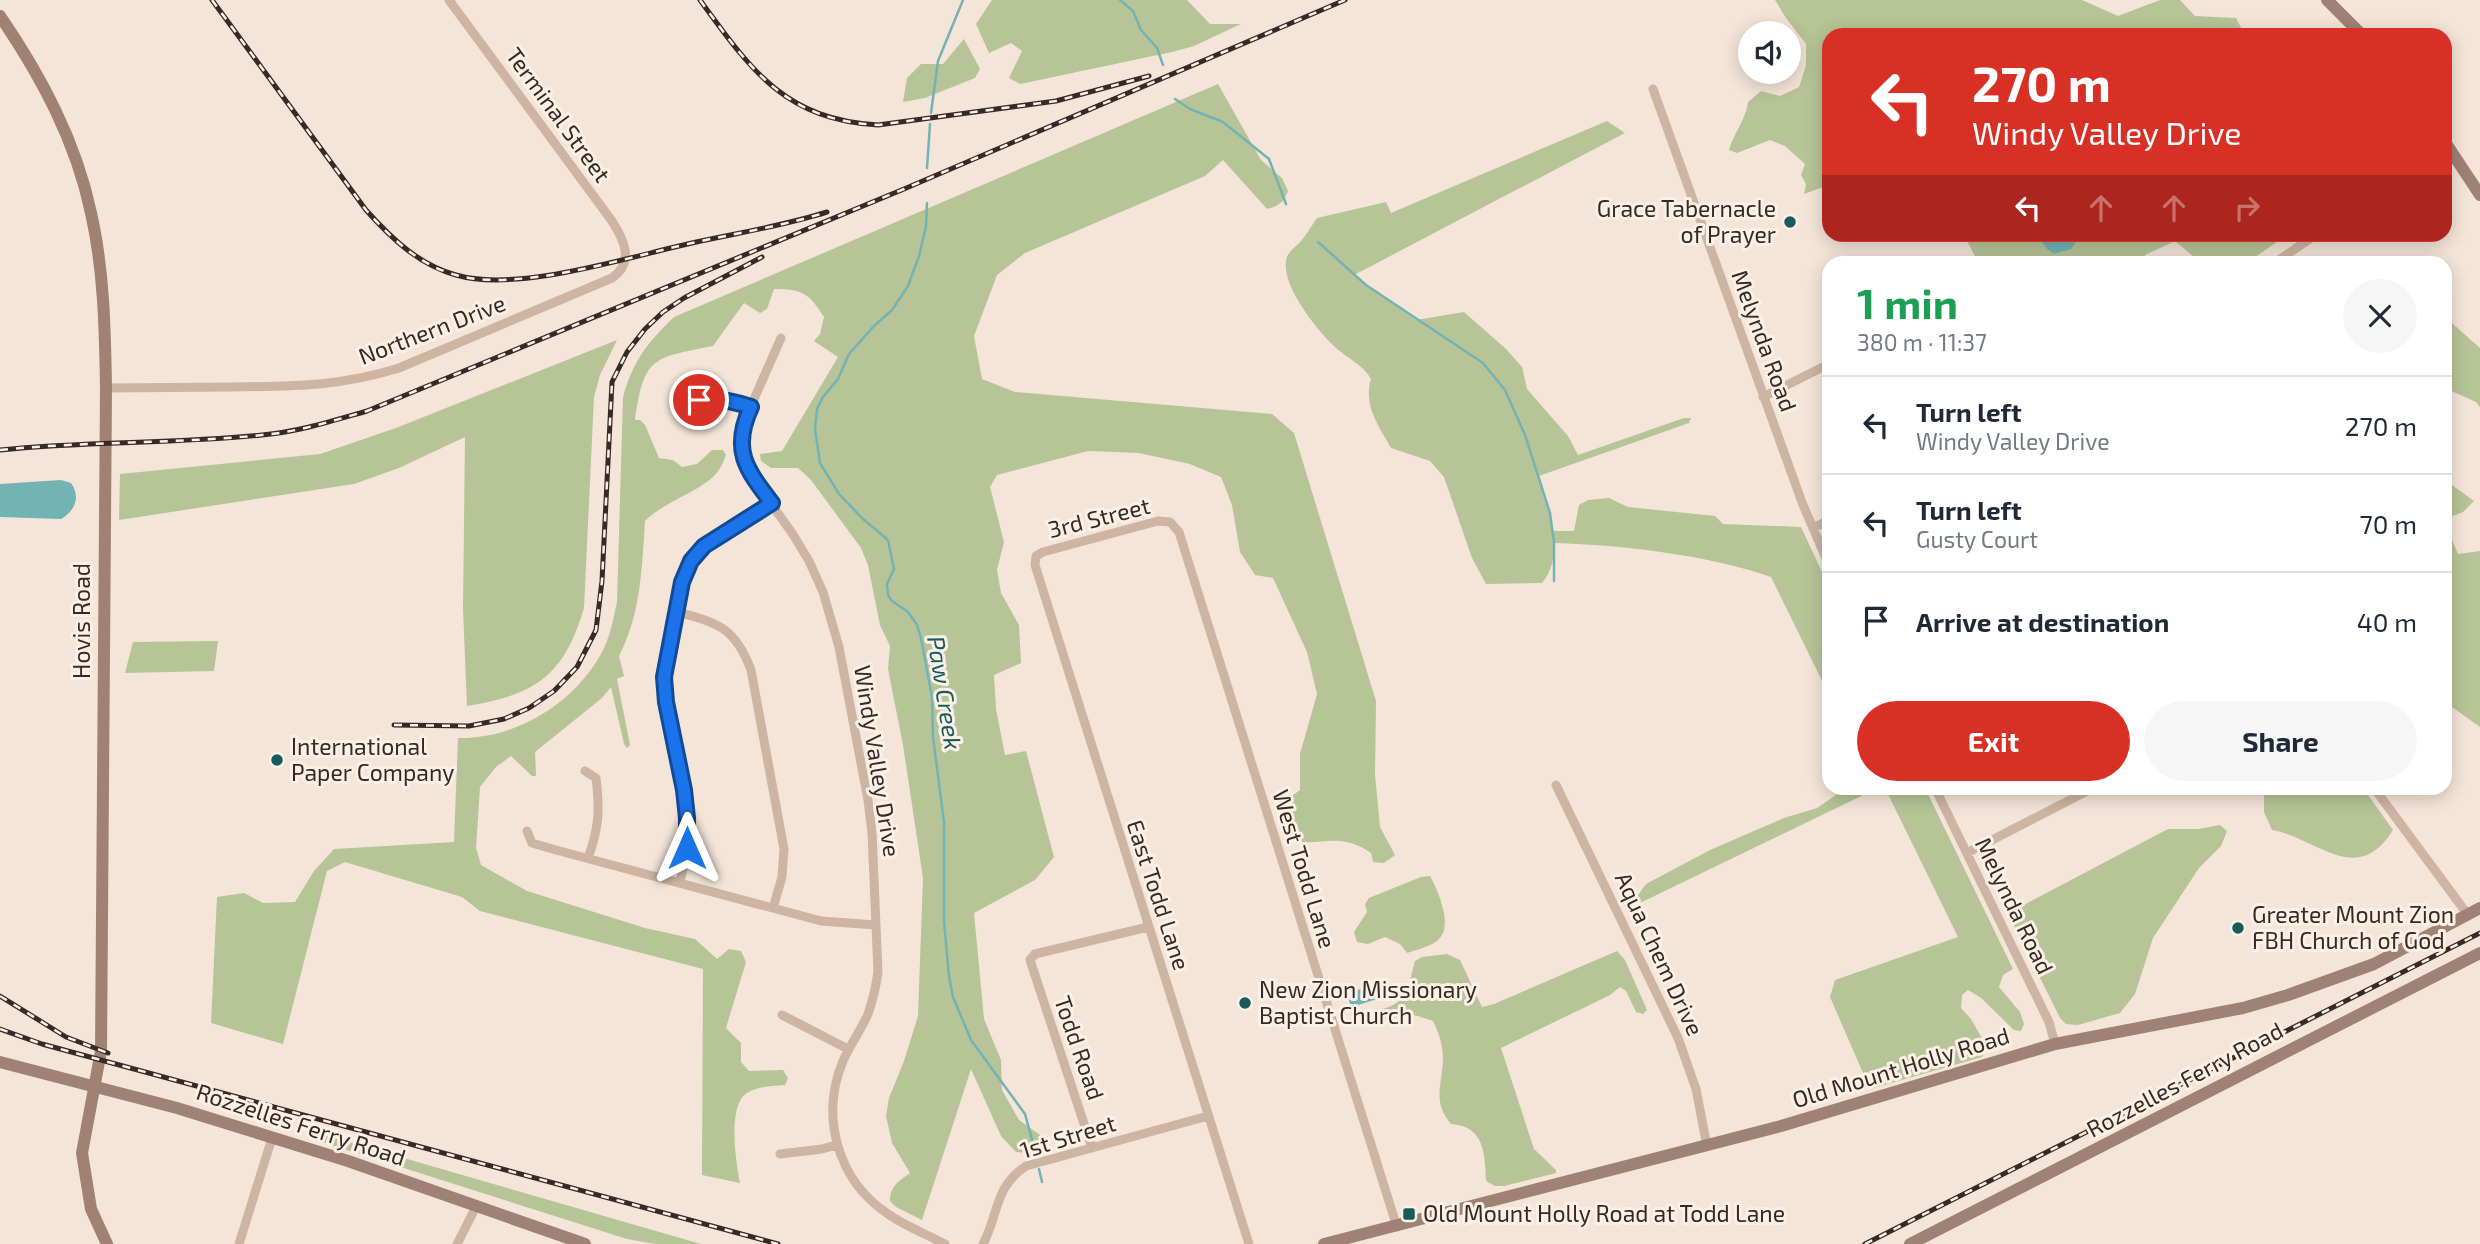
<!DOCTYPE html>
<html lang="en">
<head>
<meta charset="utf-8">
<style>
	:root { --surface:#fff; --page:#f6f6f7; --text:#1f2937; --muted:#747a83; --line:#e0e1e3; --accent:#d93025 }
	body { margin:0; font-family:"Exo 2",sans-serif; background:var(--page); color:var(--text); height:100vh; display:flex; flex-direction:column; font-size:26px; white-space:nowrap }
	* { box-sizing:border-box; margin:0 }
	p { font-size:23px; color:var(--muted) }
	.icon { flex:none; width:38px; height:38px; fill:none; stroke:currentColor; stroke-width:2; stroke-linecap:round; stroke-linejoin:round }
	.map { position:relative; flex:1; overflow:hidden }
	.panel { position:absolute; left:1822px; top:256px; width:630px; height:539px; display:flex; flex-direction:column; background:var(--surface); border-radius:21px; box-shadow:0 4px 18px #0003 }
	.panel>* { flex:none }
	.hud { position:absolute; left:1822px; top:28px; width:630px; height:214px; border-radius:21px; box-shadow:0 4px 18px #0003; background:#d93025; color:#fff; overflow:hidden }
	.controls { position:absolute; left:1738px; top:21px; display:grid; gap:14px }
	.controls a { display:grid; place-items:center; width:63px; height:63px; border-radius:50%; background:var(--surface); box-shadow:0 4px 18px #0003; font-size:35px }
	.pin { position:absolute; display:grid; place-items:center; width:60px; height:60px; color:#fff; margin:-30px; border:4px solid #fff; border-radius:50%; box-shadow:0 2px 7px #0007 }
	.me { position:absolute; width:77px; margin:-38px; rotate:0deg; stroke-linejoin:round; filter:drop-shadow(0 0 5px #0008) }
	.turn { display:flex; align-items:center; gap:24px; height:147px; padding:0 35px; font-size:32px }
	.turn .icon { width:91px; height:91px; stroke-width:2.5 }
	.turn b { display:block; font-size:49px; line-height:60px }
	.lanes { display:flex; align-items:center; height:66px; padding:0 35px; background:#0003; justify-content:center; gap:35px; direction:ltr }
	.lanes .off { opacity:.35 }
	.round { display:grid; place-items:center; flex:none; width:74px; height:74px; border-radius:37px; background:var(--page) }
	.summary { display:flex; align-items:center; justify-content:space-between; height:119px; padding:0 35px }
	h1 { font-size:42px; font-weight:700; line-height:52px; color:#1e9e55 }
	.primary-button { display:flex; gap:14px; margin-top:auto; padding:14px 35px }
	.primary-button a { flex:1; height:80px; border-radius:42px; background:var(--accent); color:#fff; font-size:28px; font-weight:700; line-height:80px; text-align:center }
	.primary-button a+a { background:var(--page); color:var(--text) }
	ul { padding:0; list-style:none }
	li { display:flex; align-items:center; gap:21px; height:98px; padding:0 35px; border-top:2px solid var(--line) }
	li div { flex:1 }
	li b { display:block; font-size:26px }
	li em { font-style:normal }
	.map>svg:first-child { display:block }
	.green { fill:#b7c497 }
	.water { fill:#74b3b3 }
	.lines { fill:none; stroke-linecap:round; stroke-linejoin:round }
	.stream { stroke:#74b3b3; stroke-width:2.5 }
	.street { stroke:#cdb4a3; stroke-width:9 }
	.secondary { stroke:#a08274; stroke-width:12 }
	.rail-casing { stroke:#372a26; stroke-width:5 }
	.rail { stroke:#fbf0e5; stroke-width:2.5; stroke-dasharray:8; stroke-linecap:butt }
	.route-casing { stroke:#114b97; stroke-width:18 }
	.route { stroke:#1a73e8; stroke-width:12 }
	.poi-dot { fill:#175b5c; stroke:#fbf0e5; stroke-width:2.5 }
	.labels { text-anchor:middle; stroke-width:6; stroke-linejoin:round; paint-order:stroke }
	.street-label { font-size:23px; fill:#372a26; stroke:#fbf0e5 }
	.poi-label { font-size:23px; fill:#372a26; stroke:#fbf0e5; text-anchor:start }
	.water-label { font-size:24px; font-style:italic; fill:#175b5c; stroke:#fbf0e5 }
</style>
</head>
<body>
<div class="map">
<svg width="2480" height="1244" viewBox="0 0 2480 1244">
	<rect width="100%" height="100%" fill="#f4e5d8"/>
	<path class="green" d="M992 0H1187L1210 24H1241L1194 46 1172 52 1020 84 1009 78 1022 51 1011 43 989 53 976 24Z
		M1775 0H2082L2118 16 2160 0H2180L2195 16 2236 18 2245 35H1930L1924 28 1915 32 1914 35H1829V185L1804 194 1806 184 1801 175 1805 164 1785 146 1770 140 1737 153 1729 150C1734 132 1746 120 1748 102L1761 91 1780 96 1799 87 1806 65V44L1786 18Z
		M964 39 980 69 975 78 925 98 903 102 907 78 921 64H943Z
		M1218 84 1261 160 1282 178 1288 191C1284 202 1279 206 1267 209L1223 160 1205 176 1025 253 997 275 974 336 982 379 1015 392 1272 414 1294 433 1376 701 1375 775 1380 827 1395 855 1384 863 1373 862 1371 853C1337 830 1321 848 1288 840L1277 807 1300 790V754L1317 694 1307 652 1273 578 1255 575 1240 552 1232 505 1221 477 1190 464 1139 453 1088 451 997 475 990 487 1004 542 997 570 1001 593 1019 625 1021 663 994 675 996 709 1005 755 1026 751 1054 857 1035 880 974 913 984 1019 1001 1060 1002 1090 1019 1120 1040 1135 1044 1143 1028 1153 1016 1152 1001 1136 971 1069 922 1220 896 1207 890 1201C890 1186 899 1181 910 1173L892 1143 886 1116 889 1098 904 1061 918 1016 923 878 903 745 888 669 890 646 880 625 868 565 861 548 811 480 798 468H771L761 461 760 454 782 451 838 357 814 341 820 334 824 317C809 293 802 289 774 289L767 309 760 313 744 303 713 346C653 358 644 356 635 420H640L645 425 659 458 673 460 682 467 697 464 712 450H723L726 455C724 460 722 465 719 470 706 490 664 501 645 521 642 567 641 614 619 656L624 676 617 679 630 745 627 748 624 744 611 687 602 698 535 752 536 776H532L511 756 496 767 480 787 476 848 481 865 527 891 645 928 695 939 717 959 729 949 741 951 746 962 726 1028 741 1043V1062L749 1071 783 1070 788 1078 785 1085C772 1086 758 1086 747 1093 727 1105 736 1163 740 1183L702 1175 703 969 480 911 462 897 345 862 327 871 283 1044 211 1023 217 897 244 893 263 903 295 902 314 871 334 849 454 842 458 738C516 739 573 704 601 654 610 638 613 620 617 602L623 397C633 361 647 343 674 317Z
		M1607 121 1625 133 1354 275 1416 320 1464 312 1506 349 1522 367 1527 389 1568 436 1578 455 1684 418H1691L1689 423 1539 476 1550 513 1553 531H1574L1579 505 1588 500 1609 498 1628 507 1715 516 1723 524 1801 527 1829 587V695L1771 577C1708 555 1622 545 1555 543 1553 558 1553 570 1542 583L1486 584 1472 558 1444 477 1430 461 1391 448C1379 426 1363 406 1371 379 1363 364 1346 358 1334 346 1317 330 1278 282 1287 257 1289 251 1297 246 1301 241 1307 234 1312 225 1317 218L1386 202 1391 213Z
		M1964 235H2037L2040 241 2080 237 2081 235H2287L2248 262H2200L2175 241 2145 255 2147 262H1978Z
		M2445 317 2480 348V407L2476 402 2445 388Z
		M617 340 600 375 594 397 584 608C564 676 535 695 467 706L463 609 465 437 399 468 354 484 119 520 120 474 320 454 396 428Z
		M2445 480 2474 501 2463 512 2445 519Z
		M2445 523 2458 554 2480 551V727L2445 702Z
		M218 641 214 671 125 673 133 642Z
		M1846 788H1878L1640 903 1636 898 1646 884 1710 850 1784 818 1817 808Z
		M1885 788H1925L2013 969 2003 975 1999 987 2020 1012 2024 1024 2021 1031 2014 1030 1981 998 1968 990 1962 995 1961 1008 1971 1019 1987 1047 1982 1057 1870 1089 1830 997 1835 980 1958 937Z
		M2264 788H2363L2393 830C2357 888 2318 838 2272 830L2264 812Z
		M2220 825 2227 831 2221 846 2199 868 2153 938 2135 994 2120 1013 2078 1025 2066 1024 2060 1018 2012 921 2014 910 2168 829H2198Z
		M1430 876C1437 889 1441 899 1444 913 1449 943 1431 945 1407 953L1400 944 1385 937 1368 944 1357 942 1354 932 1367 912 1365 904 1369 898 1421 877Z
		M1617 951 1625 960 1647 1010 1643 1014 1636 1012 1626 991 1620 987 1610 995 1501 1048 1534 1149 1556 1170V1173L1504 1186H1495L1486 1181C1485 1153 1484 1126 1451 1124 1432 1101 1442 1086 1443 1059 1443 1046 1439 1033 1433 1021 1426 1019 1417 1015 1411 1015 1394 1015 1383 1025 1366 1018L1371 1012C1408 1004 1406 995 1415 961L1422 957 1447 954 1460 960 1482 1007 1494 1004Z
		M324 1135 701 1244H656L627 1239 322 1142 317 1137Z"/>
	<path class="water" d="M2037 235H2081L2071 249 2054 254 2047 249Z
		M61 480 71 483C81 497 75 511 61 519L0 517V484Z
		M1386 983 1390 987V995L1358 1005 1350 1004 1347 993 1349 992Z"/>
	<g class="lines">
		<path class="stream" d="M1120 0 1133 11 1141 30 1157 48 1163 65
			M1175 99 1190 109 1223 122 1269 159 1286 204
			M931 113 938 61 963 0
			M927 168 930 124
			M927 203 926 226 919 256 908 286 892 310 874 326 849 354 838 379 823 397 817 409 815 429 820 463 839 494 863 519 888 540 894 569 887 584 888 595 892 601 908 612 917 625 921 638 932 697 933 737 944 822V922L949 976 953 997 971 1040 1025 1114 1036 1154
			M1318 242 1366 285 1483 363 1505 390 1525 435 1550 513 1554 543V581
			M1039 1169 1042 1182"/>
		<path class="street" d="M1653 89 1803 505 1829 565
			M2276 262 2317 234
			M781 338 743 424 741 451 760 488 792 533 809 561 823 592 839 647 868 800 872 833 878 972C876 986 873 1000 868 1014 861 1030 850 1045 843 1061 820 1116 837 1180 888 1214 905 1226 926 1234 945 1244
			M106 388C147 388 188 387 229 387 292 386 338 387 399 368L612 278C635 262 624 240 612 221L449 0
			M1763 397 1829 364
			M688 403C710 397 730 400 751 407
			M1813 528 1829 520
			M677 612C718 623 735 627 751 670L784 849 782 877 773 908
			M585 771 596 778C600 810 599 828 588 858
			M1556 785 1678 1038 1696 1089 1707 1146
			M1935 788 2049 1022 2055 1044
			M2374 788 2468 915
			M527 831 532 843 556 850 821 921 876 925
			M1967 853 2093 788
			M680 883 687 848V819L664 677 682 582 691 561 703 546 772 503
			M782 1015 848 1049
			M1092 1148 1030 960 1035 954 1148 927
			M780 1154 822 1149 836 1145
			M239 1244 272 1138
			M457 1244 477 1205
			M983 1244C999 1214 994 1187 1026 1166L1208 1116
			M1249 1244 1035 565 1036 556 1043 552 1158 521 1170 522 1179 532 1397 1227"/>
		<path class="secondary" d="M2327 0 2362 35
			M0 16C41 76 76 141 91 213 104 270 105 329 106 388L101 1051 82 1153 91 1209 107 1244
			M2445 142 2480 195
			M0 1062 177 1108 348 1161 585 1244
			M1324 1244 1781 1126 2055 1044 2243 1008 2288 995 2374 964 2480 908
			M1910 1244 2480 953"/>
		<g class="rail-casing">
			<path id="rail" d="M212 0 366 210C391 238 419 265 456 275 517 293 628 257 692 243 737 233 783 226 827 212
				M700 0C751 70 785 120 878 125L1056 101 1149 76
				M0 450C87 441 175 444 262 435 298 432 332 421 367 411L904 189 1345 0
				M394 725 469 726 504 719 529 708 554 691 577 667 596 630 602 581 612 382 627 352 645 329 663 312 684 298 762 257
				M0 996 66 1037 108 1053
				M0 1029 42 1044 778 1244
				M1865 1244 2480 933"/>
		</g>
		<use href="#rail" class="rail"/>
	</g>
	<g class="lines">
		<g class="route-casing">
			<path id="route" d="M687 848V818L684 790 666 702 664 677 682 582 691 561 704 546 772 503C746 469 731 450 751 407 734 401 717 398 699 400"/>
		</g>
		<use href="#route" class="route"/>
	</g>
	<g class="poi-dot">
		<circle cx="1790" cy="222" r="7"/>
		<circle cx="277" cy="760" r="7"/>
		<circle cx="2238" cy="928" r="7"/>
		<circle cx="1245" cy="1003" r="7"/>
		<rect x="1402" y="1207" width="14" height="14" rx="3.5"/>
	</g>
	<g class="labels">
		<g class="street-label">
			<text transform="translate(558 115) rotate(54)" y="8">Terminal Street</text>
			<text transform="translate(432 330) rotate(-21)" y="8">Northern Drive</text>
			<text transform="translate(1764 341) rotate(70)" y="8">Melynda Road</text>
			<text transform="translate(1099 518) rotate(-14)" y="8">3rd Street</text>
			<text transform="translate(82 621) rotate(-90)" y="8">Hovis Road</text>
			<text transform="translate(877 761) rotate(81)" y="8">Windy Valley Drive</text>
			<text transform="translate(1304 869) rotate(73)" y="8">West Todd Lane</text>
			<text transform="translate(1158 895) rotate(72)" y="8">East Todd Lane</text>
			<text transform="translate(2014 906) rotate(64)" y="8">Melynda Road</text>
			<text transform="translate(1659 954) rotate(65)" y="8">Aqua Chem Drive</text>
			<text transform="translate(1079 1048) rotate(71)" y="8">Todd Road</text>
			<text transform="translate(1901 1068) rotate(-17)" y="8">Old Mount Holly Road</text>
			<text transform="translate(2185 1080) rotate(-28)" y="8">Rozzelles Ferry Road</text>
			<text transform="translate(301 1125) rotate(18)" y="8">Rozzelles Ferry Road</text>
			<text transform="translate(1068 1137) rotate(-17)" y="8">1st Street</text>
		</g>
		<g class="poi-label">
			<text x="1776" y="217" text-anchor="end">Grace Tabernacle<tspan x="1776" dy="26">of Prayer</tspan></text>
			<text x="291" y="755">International<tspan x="291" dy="26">Paper Company</tspan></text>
			<text x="2252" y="923">Greater Mount Zion<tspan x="2252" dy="26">FBH Church of God</tspan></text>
			<text x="1259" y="998">New Zion Missionary<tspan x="1259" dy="26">Baptist Church</tspan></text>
			<text x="1423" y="1222">Old Mount Holly Road at Todd Lane</text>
		</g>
		<g class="water-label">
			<text transform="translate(944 693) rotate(81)" y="8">Paw Creek</text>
		</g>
	</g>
</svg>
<div class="controls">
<a><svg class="icon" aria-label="sound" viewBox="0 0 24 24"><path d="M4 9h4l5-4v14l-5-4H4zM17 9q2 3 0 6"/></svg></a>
</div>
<div class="pin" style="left:699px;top:400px;background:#d93025"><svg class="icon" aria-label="arrive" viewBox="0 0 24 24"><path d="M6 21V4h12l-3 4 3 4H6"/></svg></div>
<svg class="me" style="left:687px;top:848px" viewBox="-20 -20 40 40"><path d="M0-17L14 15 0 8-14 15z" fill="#1a73e8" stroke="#fff" stroke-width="4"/></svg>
<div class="hud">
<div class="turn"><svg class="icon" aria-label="left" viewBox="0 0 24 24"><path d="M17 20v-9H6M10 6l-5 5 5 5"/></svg><div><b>270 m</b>Windy Valley Drive</div></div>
<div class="lanes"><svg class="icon" aria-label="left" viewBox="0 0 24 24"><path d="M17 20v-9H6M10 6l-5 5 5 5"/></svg><svg class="icon off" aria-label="ahead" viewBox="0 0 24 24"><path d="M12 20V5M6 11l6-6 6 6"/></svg><svg class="icon off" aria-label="ahead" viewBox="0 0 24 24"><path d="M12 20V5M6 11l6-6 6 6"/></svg><svg class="icon off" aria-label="right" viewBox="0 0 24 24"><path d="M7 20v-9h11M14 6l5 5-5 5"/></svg></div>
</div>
<section class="panel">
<div class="summary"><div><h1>1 min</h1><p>380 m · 11:37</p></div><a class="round"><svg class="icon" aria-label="close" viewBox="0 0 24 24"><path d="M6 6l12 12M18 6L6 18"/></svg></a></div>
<ul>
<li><svg class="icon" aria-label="left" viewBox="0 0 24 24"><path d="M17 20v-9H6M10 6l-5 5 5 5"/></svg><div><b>Turn left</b><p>Windy Valley Drive</p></div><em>270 m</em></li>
<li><svg class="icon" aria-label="left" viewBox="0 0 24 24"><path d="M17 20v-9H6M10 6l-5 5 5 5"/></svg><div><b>Turn left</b><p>Gusty Court</p></div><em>70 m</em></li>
<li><svg class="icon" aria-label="arrive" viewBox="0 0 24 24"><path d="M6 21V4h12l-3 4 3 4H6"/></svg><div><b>Arrive at destination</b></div><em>40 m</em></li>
</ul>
<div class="primary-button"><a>Exit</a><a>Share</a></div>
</section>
</div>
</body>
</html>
